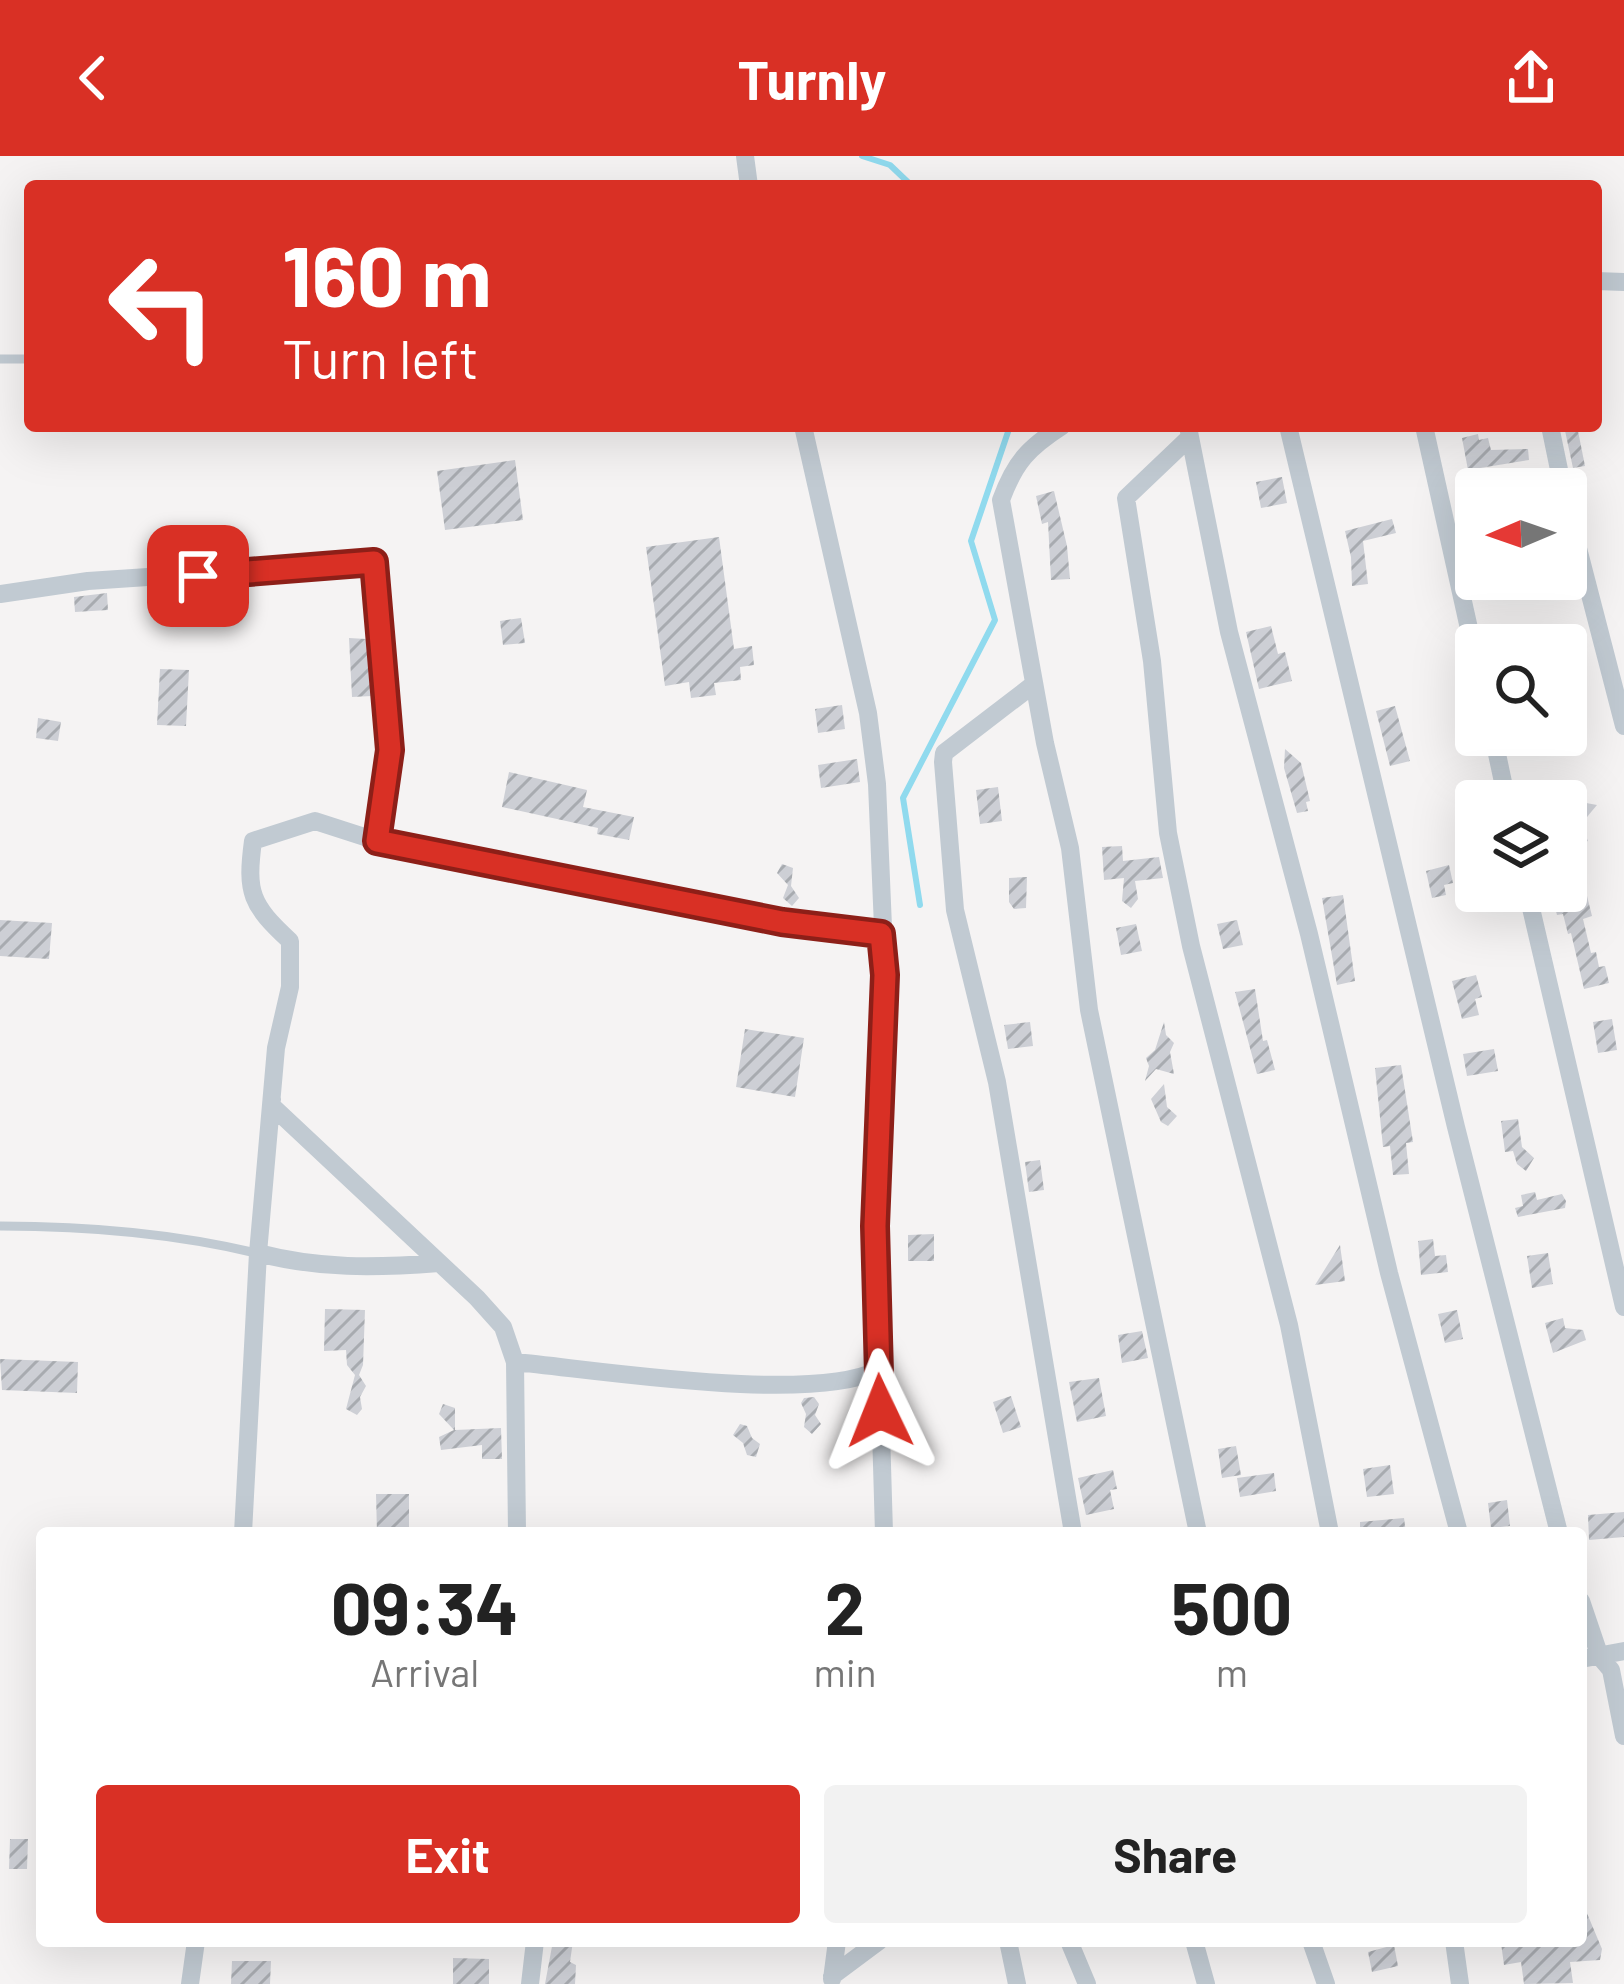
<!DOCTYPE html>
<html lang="en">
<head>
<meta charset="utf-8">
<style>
	:root { --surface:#fff; --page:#f2f2f2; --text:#222; --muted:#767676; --accent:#d93025 }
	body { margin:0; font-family:Barlow,sans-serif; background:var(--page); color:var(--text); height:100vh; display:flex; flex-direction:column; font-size:45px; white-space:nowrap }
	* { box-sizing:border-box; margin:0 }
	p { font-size:39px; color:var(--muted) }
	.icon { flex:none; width:66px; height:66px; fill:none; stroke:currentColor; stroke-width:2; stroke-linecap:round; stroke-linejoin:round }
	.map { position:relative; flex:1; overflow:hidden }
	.details { position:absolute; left:36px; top:1371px; width:1551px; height:420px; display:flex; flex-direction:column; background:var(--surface); border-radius:12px; box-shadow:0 12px 48px #0002 }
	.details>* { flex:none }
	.guide { position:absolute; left:24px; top:24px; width:1578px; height:252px; border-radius:12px; box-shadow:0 12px 48px #0002; background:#d93025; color:#fff; overflow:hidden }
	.needle { width:78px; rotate:268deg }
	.fabs { position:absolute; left:1455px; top:312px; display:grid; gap:24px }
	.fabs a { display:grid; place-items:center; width:132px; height:132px; border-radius:12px; background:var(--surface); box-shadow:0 12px 48px #0002; font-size:60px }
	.pin { position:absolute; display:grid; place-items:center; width:102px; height:102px; color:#fff; margin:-51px; border-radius:24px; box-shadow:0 6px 18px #0006 }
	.me { position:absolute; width:132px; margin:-66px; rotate:358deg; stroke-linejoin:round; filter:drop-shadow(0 0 9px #0008) }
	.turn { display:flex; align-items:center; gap:42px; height:252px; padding:0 60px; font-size:54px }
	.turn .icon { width:156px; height:156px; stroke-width:2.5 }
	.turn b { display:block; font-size:84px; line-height:102px }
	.eta { display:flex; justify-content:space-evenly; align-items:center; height:204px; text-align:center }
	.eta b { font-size:72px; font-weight:700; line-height:84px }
	.action { display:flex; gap:24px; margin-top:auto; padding:24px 60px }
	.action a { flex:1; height:138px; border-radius:12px; background:var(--accent); color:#fff; font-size:48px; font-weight:700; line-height:138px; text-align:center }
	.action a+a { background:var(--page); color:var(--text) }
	header { display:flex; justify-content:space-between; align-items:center; height:156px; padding:0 60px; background:var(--accent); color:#fff; font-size:54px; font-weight:700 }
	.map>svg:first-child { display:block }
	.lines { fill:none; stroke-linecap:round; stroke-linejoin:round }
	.stream { stroke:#90daee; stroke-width:6 }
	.building { fill:url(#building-hatch) }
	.service { stroke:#c1cad2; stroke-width:9 }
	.minor { stroke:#c1cad2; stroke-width:18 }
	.route-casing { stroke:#8d1f18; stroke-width:30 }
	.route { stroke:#d93025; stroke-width:21 }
</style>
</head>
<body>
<header><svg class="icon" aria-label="back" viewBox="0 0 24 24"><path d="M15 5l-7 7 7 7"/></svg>Turnly<svg class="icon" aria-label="share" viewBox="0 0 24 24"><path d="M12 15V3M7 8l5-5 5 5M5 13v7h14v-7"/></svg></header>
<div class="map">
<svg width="1624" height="1828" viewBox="0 0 1624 1828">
	<defs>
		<pattern id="building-hatch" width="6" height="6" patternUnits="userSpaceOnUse" patternTransform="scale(3)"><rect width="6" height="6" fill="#cdcfd5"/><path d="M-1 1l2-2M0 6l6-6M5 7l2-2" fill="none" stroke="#a8abb0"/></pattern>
	</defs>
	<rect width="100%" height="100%" fill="#f5f3f3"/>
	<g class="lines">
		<path class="stream" d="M862 0 890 9 912 30
			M920 749 903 642 995 464 971 385 1010 270"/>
	</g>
	<path class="building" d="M1564 270H1577L1585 310 1573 312Z
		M1478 278 1479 284 1488 282 1491 294 1528 293 1529 304 1468 314 1462 282Z
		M515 304 523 364 445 374 437 315Z
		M1282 321 1287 347 1261 352 1256 326Z
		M1054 335 1067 390 1070 423 1051 424 1048 366 1042 368 1036 340Z
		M1392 363 1396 377 1363 385 1368 428 1352 430 1351 401 1345 375Z
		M719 381 734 493 752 490 754 509 740 511 741 524 714 527 716 539 691 542 689 526 665 530 646 391Z
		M107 437 108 454 75 456 74 441Z
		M521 462 525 487 503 489 500 465Z
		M1271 470 1278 498 1285 496 1292 525 1259 533 1246 476Z
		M349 482 366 483 372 540 352 541Z
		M160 513 189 514 186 570 157 569Z
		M842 549 845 573 818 577 815 553Z
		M1395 550 1410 605 1390 610 1376 555Z
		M38 562 61 566 58 585 36 582Z
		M1285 593 1301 607 1310 645 1306 646 1308 655 1297 657 1284 612Z
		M857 603 860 626 821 632 818 609Z
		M509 616 587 634 583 651 634 661 629 684 597 678 598 672 502 651Z
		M998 631 1002 665 980 668 976 634Z
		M1566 633 1574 652 1581 646 1597 649 1581 668 1588 685 1566 694Z
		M1122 690 1123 705 1159 701 1163 722 1135 725 1138 743 1131 752 1122 745 1124 722 1104 724 1102 691Z
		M782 708 793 712 791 730 799 742 792 750 783 742 788 729 777 717Z
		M1449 709 1453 727 1444 729 1446 739 1432 742 1426 715Z
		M1027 721 1026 752 1014 753 1009 746V722Z
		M1586 736 1592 760 1583 763 1591 797 1596 796 1599 811 1605 810 1609 827 1584 833 1571 777 1568 778 1563 758 1557 759 1553 744Z
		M1343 739 1355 825 1337 829 1322 742Z
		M0 764 52 767 49 803 0 800Z
		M1237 764 1243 789 1223 793 1217 768Z
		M1136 768 1142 795 1121 799 1116 772Z
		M1476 819 1482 841 1475 843 1479 859 1462 863 1452 825Z
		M1255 833 1263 885 1267 884 1275 914 1257 918 1235 836Z
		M1612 863 1617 894 1598 897 1593 866Z
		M1030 866 1033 890 1008 893 1004 869Z
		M1164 866 1166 879 1174 887 1170 896 1174 918 1156 913 1145 925 1149 910 1146 902 1155 894Z
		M745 873 804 882 795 941 736 931Z
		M1494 893 1498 915 1467 920 1463 898Z
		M1401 909 1413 986 1406 987 1409 1018 1393 1019 1390 990 1383 991 1375 912Z
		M1164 928 1167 951 1177 960 1168 970 1161 966 1151 943Z
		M1518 963 1522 991 1534 1002 1526 1015 1517 1008 1513 995 1505 996 1501 965Z
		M1040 1004 1044 1034 1029 1036 1025 1006Z
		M1535 1036 1537 1044 1562 1038 1566 1045 1565 1052 1518 1061 1515 1052 1523 1050 1521 1039Z
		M934 1078V1105H908V1079Z
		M1433 1083 1435 1100 1446 1099 1448 1116 1421 1119 1418 1085Z
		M1340 1089 1345 1125 1315 1129Z
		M1548 1097 1553 1128 1532 1132 1527 1100Z
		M325 1153 365 1154 363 1209 359 1219 366 1230 360 1241 362 1253 357 1259 346 1253 355 1219 347 1209 346 1194 324 1195Z
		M1457 1154 1463 1183 1445 1187 1438 1158Z
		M1563 1162 1565 1172 1583 1174 1586 1184 1553 1197 1545 1167Z
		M1142 1175 1148 1202 1122 1207 1118 1179Z
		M0 1203 78 1206 77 1237 2 1234Z
		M1099 1222 1106 1260 1077 1266 1069 1226Z
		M1011 1240 1021 1271 1003 1277 993 1246Z
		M814 1241 819 1248 815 1259 821 1268 812 1278 804 1271 806 1258 801 1247 804 1242Z
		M443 1248 455 1252V1274L501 1272 502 1303H482V1289L441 1294 439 1281 454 1274 439 1258Z
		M740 1268 747 1270 752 1282 760 1288 756 1301 747 1299 743 1287 733 1279Z
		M1236 1290 1241 1319 1222 1322 1218 1293Z
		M1390 1309 1394 1338 1367 1341 1363 1313Z
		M1113 1314 1117 1333 1110 1334 1114 1353 1086 1359 1078 1322Z
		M1274 1317 1276 1335 1240 1341 1237 1322Z
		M376 1338H409V1377H377Z
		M1507 1344 1510 1370 1491 1372 1488 1347Z
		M1624 1356V1381L1589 1384 1588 1359Z
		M1404 1362 1406 1377H1360V1366Z
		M10 1683H28L27 1713H9Z
		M1581 1743 1602 1793 1600 1804 1570 1806 1573 1827 1524 1828 1521 1806 1504 1809 1501 1787 1581 1785Z
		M553 1785H573L570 1806 576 1809 575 1828H545Z
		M1394 1789 1398 1810 1372 1816 1368 1796Z
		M453 1802 489 1803V1828H453Z
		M232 1805H271L270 1828H231Z"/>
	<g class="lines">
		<path class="service" d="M0 203H30
			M0 1070C86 1070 172 1077 256 1097"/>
		<path class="minor" d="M745 0 749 30
			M1596 125 1624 126
			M803 270 868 557 877 628 885 819 875 1070 884 1377
			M1062 270C1028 292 1015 306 1001 344L1045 587 1070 692 1089 854 1198 1377
			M1188 270 1190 281 1126 342 1152 505 1168 677 1191 790 1289 1169 1330 1377
			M1288 270 1456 971 1559 1377
			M1424 270 1476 504
			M1550 270 1563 333
			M1190 281 1229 476 1309 778 1389 1117 1459 1377
			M1566 346 1624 570
			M0 438 88 425 373 406 390 594 377 685
			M1034 528 944 597 943 606 955 754 997 926 1073 1377
			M1493 579 1507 645
			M1527 735 1624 1151
			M272 943 271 949 477 1142 503 1171 515 1206 517 1377
			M258 1097C319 1113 375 1112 439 1107
			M515 1206C600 1214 808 1248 879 1214
			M243 1377 258 1097 276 892 290 831V785C251 749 246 737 253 685L315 665 377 685 781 766 881 779
			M1581 1445 1600 1501 1611 1514 1624 1580
			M1581 1503 1624 1495
			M1008 1785 1017 1828
			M1069 1785 1087 1828
			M1194 1785 1206 1828
			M1311 1785 1326 1828
			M1454 1785 1460 1828
			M832 1820 879 1785
			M832 1823 837 1785
			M190 1828 196 1785
			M530 1828 535 1785"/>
	</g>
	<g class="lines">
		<g class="route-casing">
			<path id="route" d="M198 420 374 406 390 594 377 685 782 766 881 778 885 819 875 1070 880 1255"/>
		</g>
		<use href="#route" class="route"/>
	</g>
</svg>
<div class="fabs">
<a><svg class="needle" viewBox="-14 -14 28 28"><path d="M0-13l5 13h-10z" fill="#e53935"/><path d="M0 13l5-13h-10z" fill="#767676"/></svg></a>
<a><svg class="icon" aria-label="search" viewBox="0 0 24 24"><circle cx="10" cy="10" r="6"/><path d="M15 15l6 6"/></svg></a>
<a><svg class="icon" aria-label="layers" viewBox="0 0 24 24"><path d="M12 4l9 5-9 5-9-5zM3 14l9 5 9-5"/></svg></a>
</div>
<div class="pin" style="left:198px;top:420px;background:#d93025"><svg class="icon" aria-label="arrive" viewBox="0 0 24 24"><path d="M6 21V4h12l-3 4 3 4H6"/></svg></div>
<svg class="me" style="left:880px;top:1255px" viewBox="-20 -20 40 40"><path d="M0-17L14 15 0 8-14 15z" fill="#d93025" stroke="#fff" stroke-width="4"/></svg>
<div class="guide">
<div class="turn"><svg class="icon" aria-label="left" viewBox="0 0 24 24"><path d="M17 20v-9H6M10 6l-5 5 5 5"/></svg><div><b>160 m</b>Turn left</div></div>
</div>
<section class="details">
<div class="eta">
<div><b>09:34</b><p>Arrival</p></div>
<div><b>2</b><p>min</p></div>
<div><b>500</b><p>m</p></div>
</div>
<div class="action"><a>Exit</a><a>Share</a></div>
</section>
</div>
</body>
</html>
